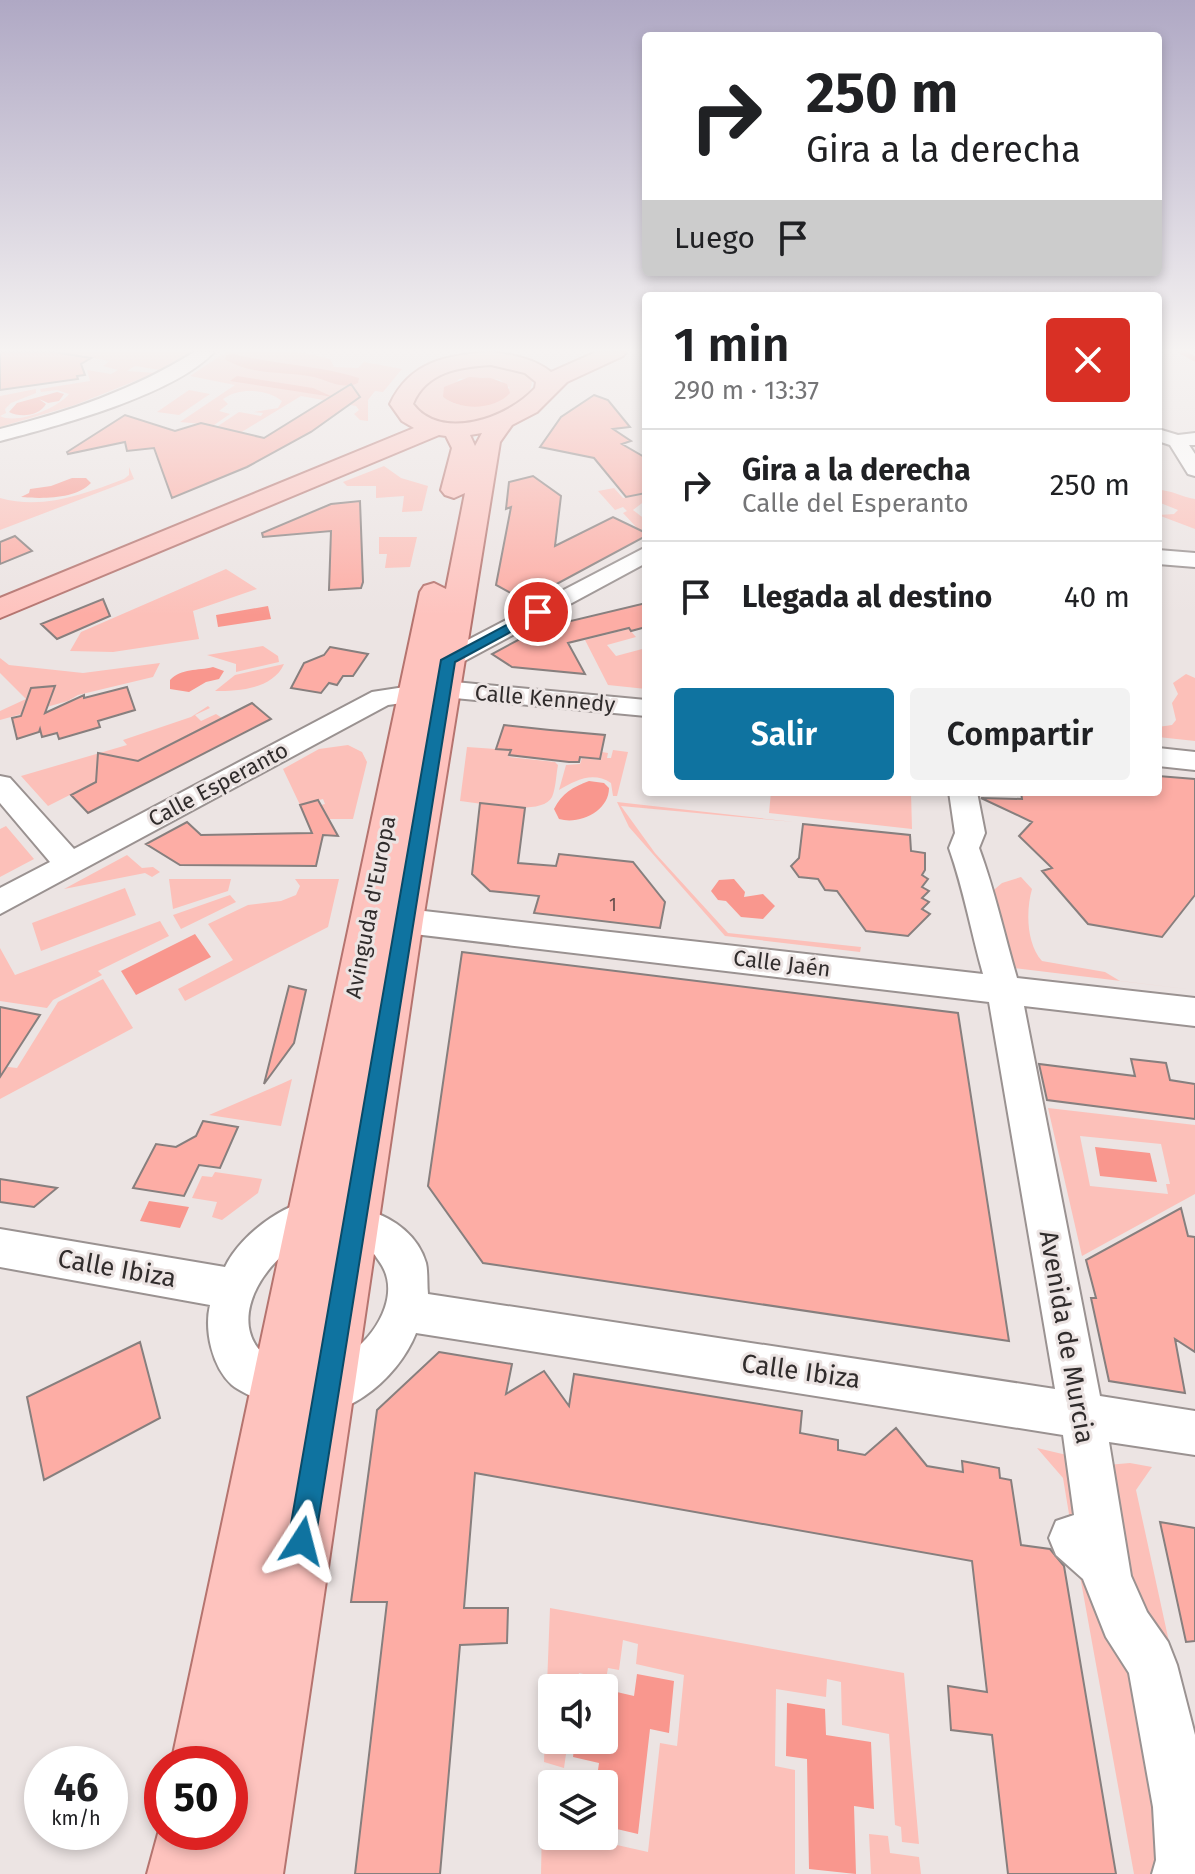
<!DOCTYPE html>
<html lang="es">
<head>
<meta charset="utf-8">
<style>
	:root { --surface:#fff; --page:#f2f2f2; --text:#202124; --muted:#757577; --line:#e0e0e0; --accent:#0f73a0 }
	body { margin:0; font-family:"Fira Sans",sans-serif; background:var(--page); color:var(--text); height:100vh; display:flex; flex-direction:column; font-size:30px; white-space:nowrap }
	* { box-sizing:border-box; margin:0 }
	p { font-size:26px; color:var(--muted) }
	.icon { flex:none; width:44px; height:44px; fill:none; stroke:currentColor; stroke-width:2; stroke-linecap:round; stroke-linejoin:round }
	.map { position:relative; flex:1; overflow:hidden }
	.panel { position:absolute; left:642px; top:292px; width:520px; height:504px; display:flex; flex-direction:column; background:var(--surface); border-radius:8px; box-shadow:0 4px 12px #0003 }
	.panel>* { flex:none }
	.top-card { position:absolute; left:642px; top:32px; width:520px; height:244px; border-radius:8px; box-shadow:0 4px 12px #0003; background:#fff; color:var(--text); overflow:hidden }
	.controls { position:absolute; left:538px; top:1674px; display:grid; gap:16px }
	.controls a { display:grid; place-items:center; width:80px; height:80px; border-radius:8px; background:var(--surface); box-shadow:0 4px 12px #0003; font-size:40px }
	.speed { position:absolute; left:24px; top:1746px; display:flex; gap:16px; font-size:40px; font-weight:700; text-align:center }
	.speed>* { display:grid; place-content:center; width:104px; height:104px; border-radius:50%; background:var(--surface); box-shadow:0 4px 12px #0003; line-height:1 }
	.speed small { font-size:20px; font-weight:400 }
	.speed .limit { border:12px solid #d22; background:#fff; color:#111 }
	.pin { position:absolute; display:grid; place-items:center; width:68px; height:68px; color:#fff; margin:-34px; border:4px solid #fff; border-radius:50%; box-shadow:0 2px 8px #0007 }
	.me { position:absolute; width:88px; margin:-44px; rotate:9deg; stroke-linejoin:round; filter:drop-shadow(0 0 6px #0008) }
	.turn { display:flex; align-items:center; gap:28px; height:168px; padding:0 32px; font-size:36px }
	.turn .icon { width:104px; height:104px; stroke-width:2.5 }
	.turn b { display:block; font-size:56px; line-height:68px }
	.then { display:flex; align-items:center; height:76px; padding:0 32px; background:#0003; gap:16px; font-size:30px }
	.round { display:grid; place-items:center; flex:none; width:84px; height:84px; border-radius:8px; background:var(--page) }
	.overview { display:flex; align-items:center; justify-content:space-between; height:136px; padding:0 32px }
	h1 { font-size:48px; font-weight:600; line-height:60px }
	.cta { display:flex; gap:16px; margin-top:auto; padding:16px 32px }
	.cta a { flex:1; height:92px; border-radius:8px; background:var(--accent); color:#fff; font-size:32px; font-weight:600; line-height:92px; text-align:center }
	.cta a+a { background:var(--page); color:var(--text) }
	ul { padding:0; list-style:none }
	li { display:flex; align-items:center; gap:24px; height:112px; padding:0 32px; border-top:2px solid var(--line) }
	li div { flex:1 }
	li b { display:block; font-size:30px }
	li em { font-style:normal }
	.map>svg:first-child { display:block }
	.green { fill:#fcc0b9; fill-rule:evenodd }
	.forest { fill:#f8968e }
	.water { fill:#f9978e }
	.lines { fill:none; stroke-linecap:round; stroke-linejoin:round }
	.stream { stroke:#f9978e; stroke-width:5 }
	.building { fill:#fdada5; stroke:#877f7e; stroke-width:2 }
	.minor-casing { stroke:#9a9291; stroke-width:4 }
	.major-casing { stroke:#b5746f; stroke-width:4 }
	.minor { fill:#fff; fill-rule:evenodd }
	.major { fill:#fec3be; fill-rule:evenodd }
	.route { fill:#0f73a0; stroke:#0a4b68; stroke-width:2 }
	.labels { text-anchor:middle; stroke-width:6; stroke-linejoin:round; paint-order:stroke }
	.number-label { font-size:18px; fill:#634c4a }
	.street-label { font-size:22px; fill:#302c2c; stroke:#ece4e3 }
	.near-street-label { font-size:26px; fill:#302c2c; stroke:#ece4e3 }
</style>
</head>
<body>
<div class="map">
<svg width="1195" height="1874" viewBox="0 0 1195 1874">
	<rect width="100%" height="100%" fill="#ece4e3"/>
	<path class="green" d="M59 352H190L160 370 135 366 127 371 155 373 75 405 0 427V396L36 389V393L11 403 5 409 6 413 0 416C17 425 58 408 69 394L57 390 41 392 40 389 90 381 87 370 111 374 118 370 103 366 110 361Z
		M226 352 306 353 330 359 334 367 358 368 364 362 402 369 383 392 375 391 368 400V421L360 420 354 414 359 410 356 406 301 396 227 441 215 428 239 412 261 416 263 413 254 412 278 408 282 401C267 389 239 387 223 399L228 404 219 411 230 414 214 425 180 422 235 385 190 376Z
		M497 364 529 374 532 380C533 420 435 438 416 405 414 371 474 366 497 364ZM481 377 500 380 510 388C489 400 466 415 443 397L459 379Z
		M189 390 210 394 179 415 157 412Z
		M384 466 401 478 428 486 422 511 402 512 404 496 376 498V486H347L343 482Z
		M129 467 134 479 0 530V498C44 510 84 494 124 479L129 475Z
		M614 488 623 498 646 494V500L633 510 646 520V533L637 528 623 513 627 511 623 507 615 510 598 491Z
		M1158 490C1172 490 1181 497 1195 499V529L1158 515 1174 514 1178 510 1158 502Z
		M379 537H417L410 567 385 568 387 554H379Z
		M226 569 257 589 193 611 199 639 113 652 70 651 81 632Z
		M629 629 636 637 607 645 616 656 646 648V689L608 685 585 640Z
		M263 646 278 656 279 662 236 672V664L207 655Z
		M0 658 9 665 83 673 160 663 153 677 78 695 68 701 0 720V711L26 699 0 673Z
		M284 664C273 689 239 691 215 691L235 675Z
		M1186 674 1195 678V741L1158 737V727L1172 725 1176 720 1172 703 1178 694 1173 683Z
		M208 706 210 708 195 715 201 721 216 714 222 718 48 806 21 776 127 745 123 740 191 717Z
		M348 745 362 752 367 762 353 819H318L313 807 325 804 323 799 300 805 283 769 319 749Z
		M467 747 511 750 509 757 555 762 558 765C556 775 556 788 552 797 542 817 480 803 460 801Z
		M613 750 628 752 617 796H613L611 783C593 771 576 780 559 790L566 765 580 764 582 758 601 760 602 752 608 753 607 758H611Z
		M771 792H911L912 829 769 813Z
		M617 802 794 822 621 806 655 853 728 933 861 947 860 952 725 936 629 827Z
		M6 826 34 859 0 877V829Z
		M127 855 142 868 153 867 160 872 152 877 145 873 64 889Z
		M1021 877 1032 889C1026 910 1026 943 1042 961L1105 972 1120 981 1195 990 1006 967 988 895 1002 883Z
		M169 879H231L228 891 173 909Z
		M295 879H339L328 927 185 1001 178 989 233 960 208 924 248 905 281 901 296 895 300 886Z
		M125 888 136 915 41 951 32 923Z
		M230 895 236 902 181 929 173 915Z
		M160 921 169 936 98 971 102 975 53 1000 47 1008 0 1001V948L15 975Z
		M103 979 133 1028 0 1099V1066L17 1068 58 1002Z
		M292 1079 281 1126 209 1115 281 1084Z
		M1048 1108 1195 1125V1194L1082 1256ZM1080 1136 1161 1144 1170 1184H1166L1168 1194 1090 1186Z
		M215 1172 262 1179 258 1193 222 1220 212 1217 217 1202 192 1198 202 1176 212 1177Z
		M1037 1448 1071 1456 1081 1507 1070 1520 1063 1478Z
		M1130 1463 1152 1467 1136 1490 1191 1743 1131 1596 1107 1465Z
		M1078 1565 1156 1709 1157 1874H1134Z
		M550 1608 904 1673 919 1844 902 1842 901 1827 895 1825 889 1734 842 1725 841 1682 827 1679 826 1697 776 1689 775 1766 795 1770V1874H541L543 1777 570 1784 572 1774 583 1778V1784H552V1836H577L648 1852 660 1743 677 1746 684 1675 636 1664 638 1644 623 1640 619 1670 608 1668 606 1679 579 1673 576 1688H552V1740H568L564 1768 544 1762Z
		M869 1834 888 1836 890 1853 919 1857 921 1874H871Z"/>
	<path class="forest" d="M234 354C275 365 318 365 359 378L358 383C343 390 329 381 314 377 285 371 251 376 225 359L226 355Z
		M237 376 313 388 333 397 230 381Z"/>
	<path class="water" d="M469 377 491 378 507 384 510 393C495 410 461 411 443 397L444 387Z
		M57 392 64 394 59 401 48 403 39 399 46 404C39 416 21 418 9 412L17 403Z
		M72 478H86L91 483C76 499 42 499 21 497L29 493 30 489 51 486Z
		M268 606 271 619 218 627 216 615Z
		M213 667 224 671 219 679 206 682 189 692 170 689V680C181 668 198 671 213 667Z
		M589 781 604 783 609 788C609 811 580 825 559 819L554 809C562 793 573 787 589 781Z
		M734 879 745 892 744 897 763 894 775 906 763 919 741 917 726 901 718 900 711 891 719 880Z
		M195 934 211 957 136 995 121 971Z
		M1095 1147 1150 1153 1157 1182 1100 1176Z
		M149 1201 189 1207 180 1228 140 1221Z
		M637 1674 674 1681 669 1733 650 1729 638 1834 604 1826V1784H596L599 1763 573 1757 575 1740H604V1689L634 1696Z
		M787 1703 825 1709 826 1735 871 1742 874 1809 854 1806 856 1874 809 1869 807 1759 786 1756Z"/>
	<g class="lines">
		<path class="stream" d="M1182 352 1195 359"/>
	</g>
	<path class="building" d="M0 352H54L91 358 81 364 85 375 77 376 78 379 0 390Z
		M351 384 360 397 311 432 247 467 172 498 154 448 127 451 125 442 68 454 67 452 125 415 175 431 201 423 264 438Z
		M594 395 608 400 630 427 613 429 631 441 622 444 646 458V493L626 497 594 458 540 447 561 417Z
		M533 476 561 496 555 546 613 517 646 533V536L525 601 496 585 511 507 506 509 509 482Z
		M360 501 363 582 361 588 329 590 331 531 263 537 262 533 331 504Z
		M15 536 32 551 0 564V542Z
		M103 599 110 616 57 639 41 624Z
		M646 603V627L631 631 629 628 568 643 585 674 512 667 492 654 565 615 571 621Z
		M330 647 368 654 353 676H343L337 685 329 683 321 693 291 688 304 663 324 655Z
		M55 686 45 713 84 695V698L127 687 135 710 98 721 100 727 59 739 57 733 42 737 40 729 39 732 17 739 12 718 21 716 31 688Z
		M252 703 271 719 88 813 71 795 96 782 98 753 138 761Z
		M504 725 550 730 605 735 600 759 580 757 579 762H569L509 755 511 750 496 749Z
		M1158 776 1195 779V895L1162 937 1088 924 1042 871 1052 868 1019 836 1032 822 981 798 1022 799 1021 792H1158Z
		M318 800 338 836 323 835 316 866 180 865 146 844 187 822 201 835 312 833 300 805Z
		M480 803 525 808 518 863 556 866 559 854 633 862 665 902 660 928 534 913 539 896 490 891 472 874Z
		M803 824 910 835 911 851 925 853V870L922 875 928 879 922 887 929 891 922 898 929 902 922 909 930 914 908 936 866 931 837 891 825 890 818 879 799 877 791 866 799 858Z
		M462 952 958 1013 1009 1341 483 1263 428 1186Z
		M289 986 306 990 294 1043 264 1084Z
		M0 1007 40 1015 0 1077Z
		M1131 1059 1166 1063 1170 1080 1195 1084V1119L1047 1100 1039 1064 1135 1076Z
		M203 1121 238 1127 220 1168 199 1165 184 1196 133 1188 156 1144 176 1147 196 1136Z
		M0 1179 57 1188 34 1207 0 1202Z
		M1181 1208 1188 1236 1195 1237V1352L1175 1339 1185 1393 1109 1381 1091 1298H1096L1086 1260Z
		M140 1342 160 1418 44 1480 27 1397Z
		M439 1352 512 1364 506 1394 544 1371 569 1406 574 1374 802 1411 800 1433 838 1440V1450L865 1455 896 1428 927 1466 963 1472 962 1461 999 1468 1000 1478 1011 1480 1021 1545 1050 1549 1064 1566 1116 1874H1008L992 1735 951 1730 948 1686 987 1692 972 1561 475 1473 464 1608H508L507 1643 460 1645 440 1874H355L387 1602H351L377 1410Z
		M1160 1522 1195 1528V1641L1186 1642Z"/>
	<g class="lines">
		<g class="minor-casing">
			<path id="minor" d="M194 352H214C174 395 57 426 0 441V429C68 412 134 390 194 352Z
				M1158 429 1178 435 1195 433V445H1189L1195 454V476L1188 474 1170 445 1158 441Z
				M646 547V563L457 665H439L436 660 439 655Z
				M1158 550 1195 553V567L1158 564Z
				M444 681 646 700V716L444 697 388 705 0 914V888L50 862 0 803V776L10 778 74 849 372 692Z
				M1158 748 1195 752V770L1158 766Z
				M949 792H977L985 833 979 848C995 891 1004 934 1017 978L1195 998V1026L1024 1006 1100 1396 1195 1411V1455L1109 1442 1131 1576 1147 1612 1168 1642 1177 1665 1195 1735V1874H1152L1156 1860 1153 1807 1129 1673 1106 1637 1083 1579 1056 1555 1049 1538 1056 1521 1074 1515 1063 1435 416 1333C397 1381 340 1427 286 1414 276 1412 267 1405 258 1400 250 1395 239 1391 232 1385 212 1367 204 1330 210 1305L0 1267V1229L225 1267C241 1233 294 1193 335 1199 346 1201 359 1207 370 1211 395 1219 418 1236 426 1263 428 1272 427 1284 428 1294L1055 1389 989 1002 380 930 369 926 364 918 369 910 380 906 983 974C971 932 964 890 949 848L955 833ZM333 1235C344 1239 358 1242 368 1247 372 1250 376 1257 379 1261 421 1317 308 1417 257 1347 231 1311 269 1257 303 1242 312 1238 323 1237 333 1235Z"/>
		</g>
		<g class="major-casing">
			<path id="major" d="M491 352C513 355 533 358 551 372L596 352H626L623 356 567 382 537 412 512 425 500 442 423 920 283 1874H147L162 1819V1832H230V1764H171L420 592 424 586 434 583 446 589 465 493 454 498 445 495 441 490 452 448 446 436 439 435 0 618V598L414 428 402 421 390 404C410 361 447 355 491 352ZM491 365 525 373 536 382 535 388C508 418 441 442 413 404 426 372 459 367 491 365ZM482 433 475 446 470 435Z"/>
		</g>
		<use href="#minor" class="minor"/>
		<use href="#major" class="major"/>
	</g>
	<linearGradient id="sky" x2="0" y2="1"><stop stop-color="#afa8c4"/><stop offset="0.57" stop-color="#f6f3f2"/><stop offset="1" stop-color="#f6f3f2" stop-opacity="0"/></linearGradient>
	<rect width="1195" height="615" fill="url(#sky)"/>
	<path class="route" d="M538 608 542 609V615L455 662 315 1541 311 1551 302 1555 292 1551 288 1541 441 660Z"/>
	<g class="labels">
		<g class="number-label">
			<text x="613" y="911">1</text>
		</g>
		<g class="street-label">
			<text transform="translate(545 698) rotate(5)" y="8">Calle Kennedy</text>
			<text transform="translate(218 784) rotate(-28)" y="8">Calle Esperanto</text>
			<text transform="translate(370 907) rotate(-79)" y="8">Avinguda d'Europa</text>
			<text transform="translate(782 963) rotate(7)" y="8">Calle Jaén</text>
		</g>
		<g class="near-street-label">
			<text transform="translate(117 1268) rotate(10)" y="9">Calle Ibiza</text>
			<text transform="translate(1067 1337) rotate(80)" y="9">Avenida de Murcia</text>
			<text transform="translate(801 1371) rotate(8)" y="9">Calle Ibiza</text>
		</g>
	</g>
</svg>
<div class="controls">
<a><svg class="icon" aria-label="sound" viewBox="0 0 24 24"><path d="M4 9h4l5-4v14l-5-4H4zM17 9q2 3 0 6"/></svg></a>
<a><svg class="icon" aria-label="layers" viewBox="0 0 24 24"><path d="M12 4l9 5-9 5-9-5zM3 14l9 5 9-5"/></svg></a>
</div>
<div class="speed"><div>46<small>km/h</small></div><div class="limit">50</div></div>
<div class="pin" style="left:538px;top:612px;background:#d93025"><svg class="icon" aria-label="arrive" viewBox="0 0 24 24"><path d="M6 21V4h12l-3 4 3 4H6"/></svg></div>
<svg class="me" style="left:302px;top:1541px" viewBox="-20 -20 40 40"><path d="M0-17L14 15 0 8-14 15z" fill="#0f73a0" stroke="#fff" stroke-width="4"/></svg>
<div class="top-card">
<div class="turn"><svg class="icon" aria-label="right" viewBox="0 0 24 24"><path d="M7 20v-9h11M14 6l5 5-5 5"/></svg><div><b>250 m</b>Gira a la derecha</div></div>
<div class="then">Luego<svg class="icon" aria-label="arrive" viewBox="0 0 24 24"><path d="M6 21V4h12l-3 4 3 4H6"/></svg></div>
</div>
<section class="panel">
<div class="overview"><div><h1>1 min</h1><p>290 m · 13:37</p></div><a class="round" style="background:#d93025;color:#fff"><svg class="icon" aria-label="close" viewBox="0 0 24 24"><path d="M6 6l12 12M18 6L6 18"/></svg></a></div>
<ul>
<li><svg class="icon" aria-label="right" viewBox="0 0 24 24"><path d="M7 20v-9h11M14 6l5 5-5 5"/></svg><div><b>Gira a la derecha</b><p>Calle del Esperanto</p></div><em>250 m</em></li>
<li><svg class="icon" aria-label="arrive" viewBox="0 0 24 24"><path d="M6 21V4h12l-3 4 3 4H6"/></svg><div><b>Llegada al destino</b></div><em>40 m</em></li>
</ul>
<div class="cta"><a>Salir</a><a>Compartir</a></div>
</section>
</div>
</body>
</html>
